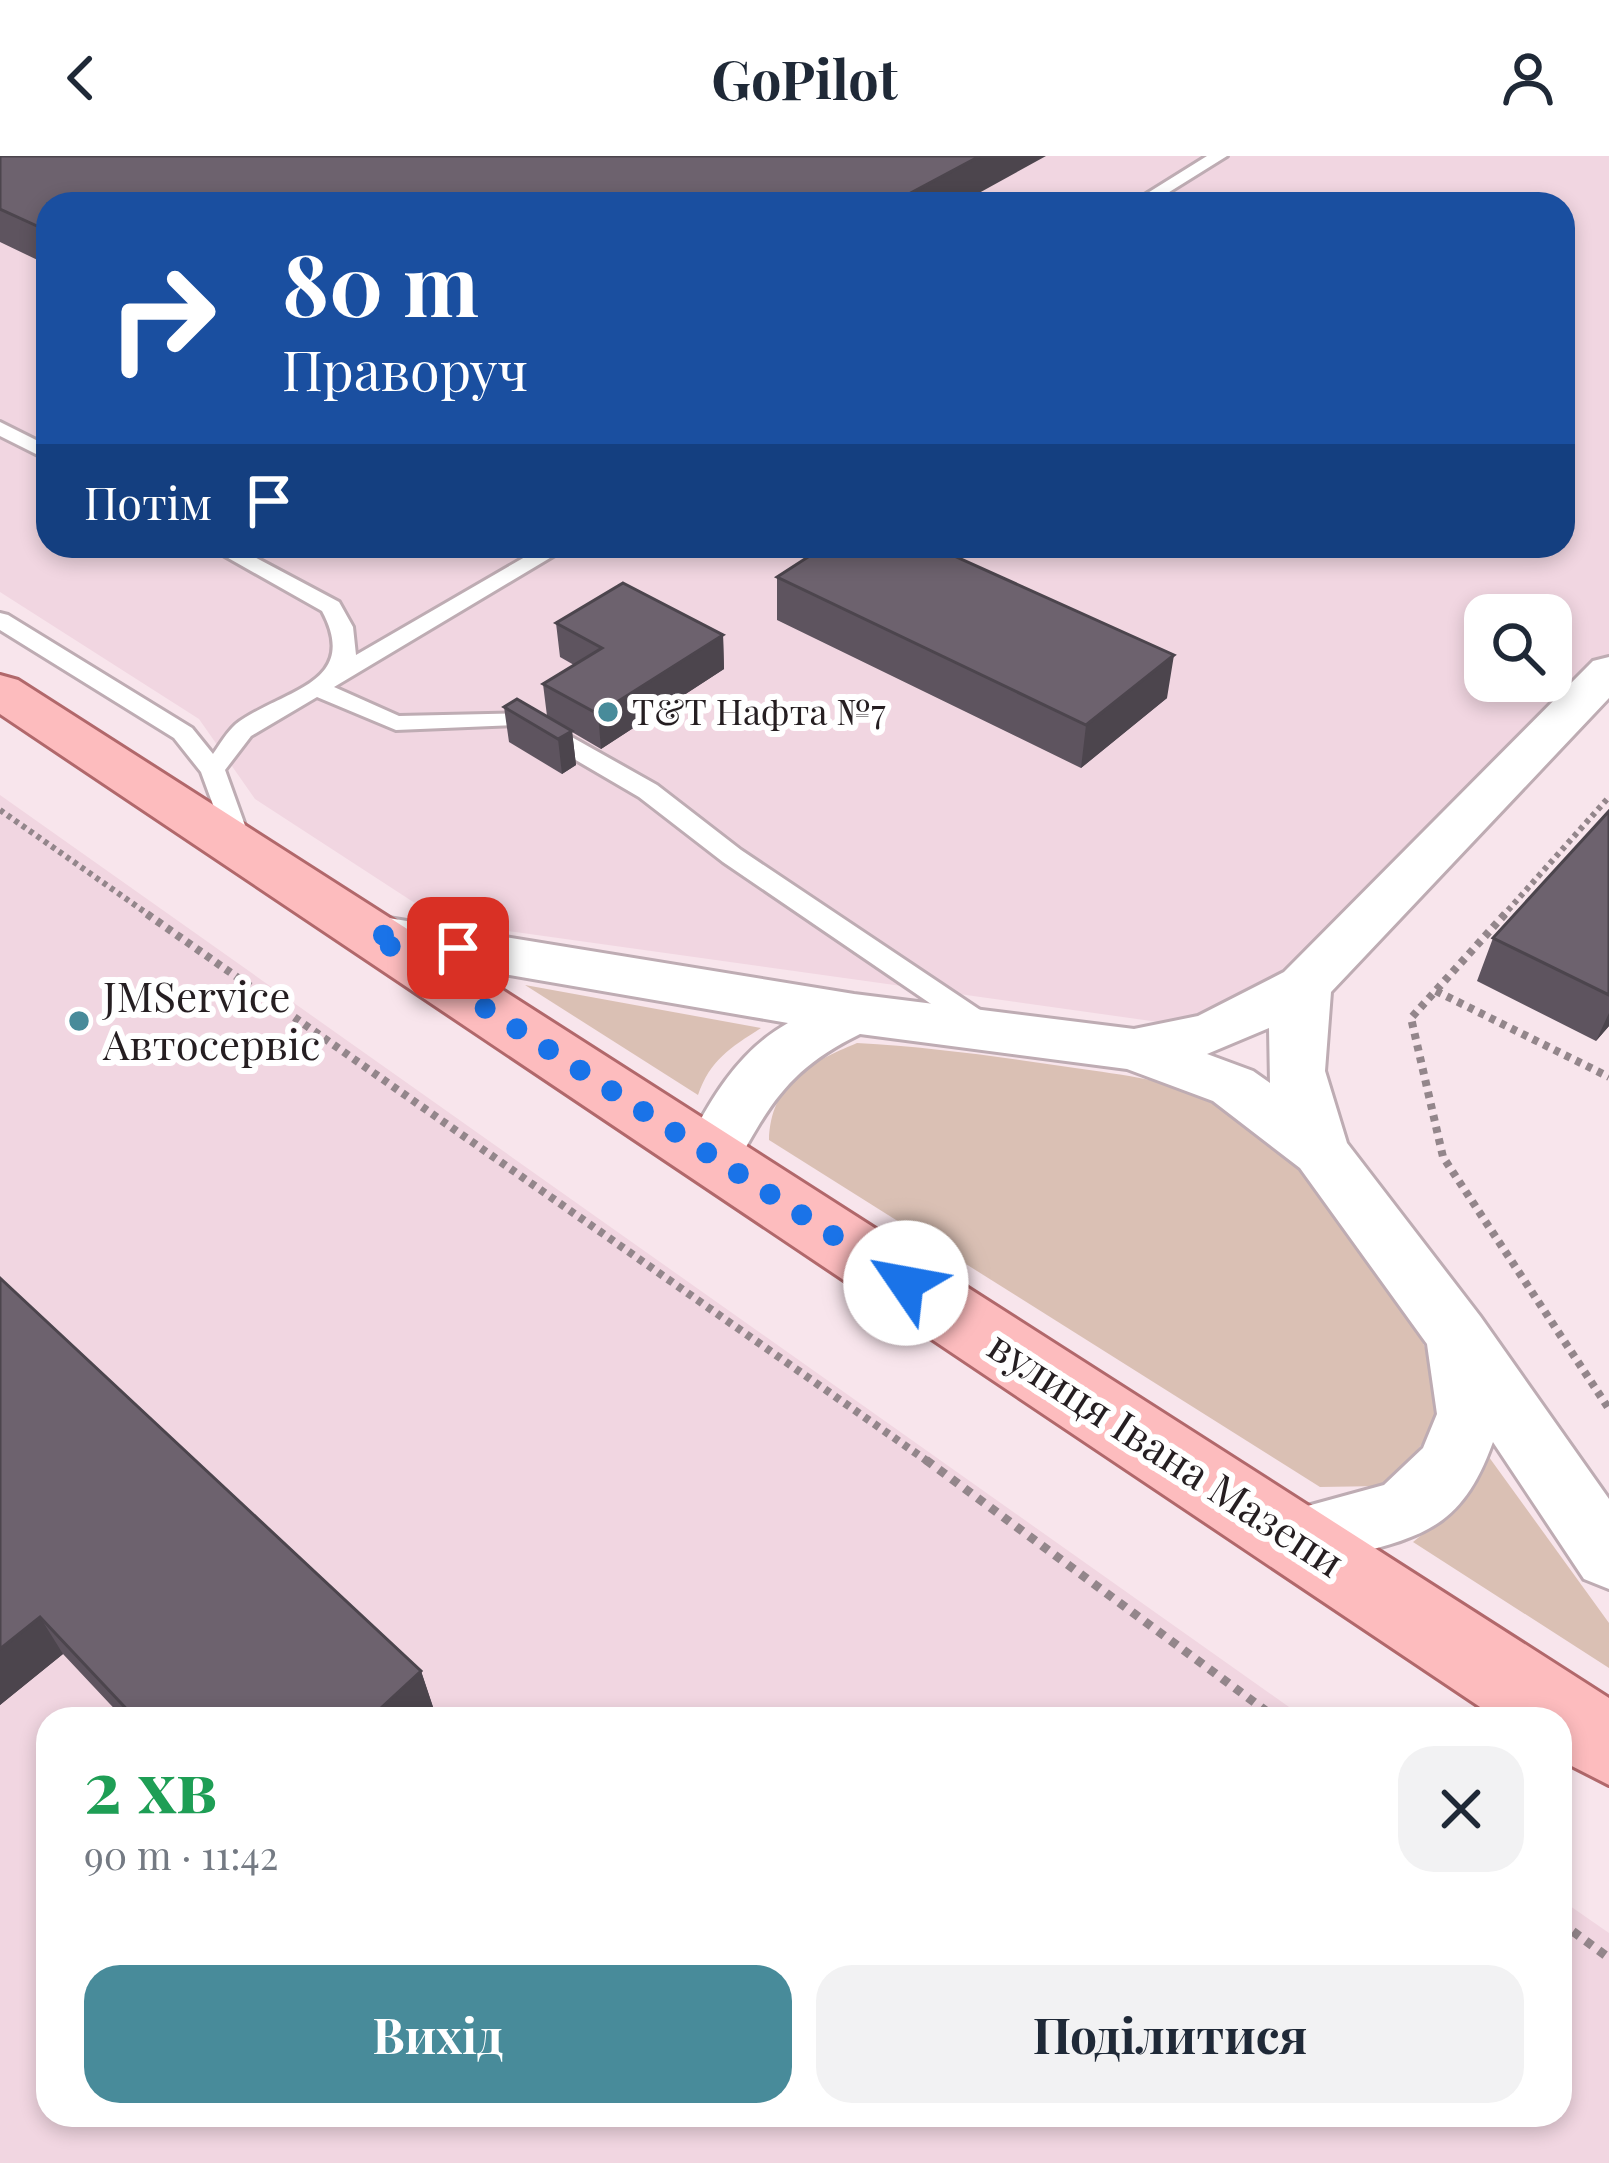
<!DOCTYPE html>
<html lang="uk">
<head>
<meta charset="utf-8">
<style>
	:root { --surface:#fff; --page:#f2f2f3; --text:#1f2937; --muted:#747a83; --accent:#488b9a }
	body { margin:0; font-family:"Playfair Display",serif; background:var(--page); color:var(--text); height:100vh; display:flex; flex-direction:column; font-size:45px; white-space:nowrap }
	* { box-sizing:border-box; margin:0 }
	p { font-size:39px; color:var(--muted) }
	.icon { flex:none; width:66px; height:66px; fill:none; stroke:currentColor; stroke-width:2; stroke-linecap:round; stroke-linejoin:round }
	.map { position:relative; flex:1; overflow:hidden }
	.panel { position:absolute; left:36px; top:1551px; width:1536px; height:420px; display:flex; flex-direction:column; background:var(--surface); border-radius:36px; box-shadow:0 6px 18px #0003 }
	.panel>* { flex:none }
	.hud { position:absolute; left:36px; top:36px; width:1539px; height:366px; border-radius:36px; box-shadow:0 6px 18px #0003; background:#1a4fa0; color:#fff; overflow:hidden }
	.tools { position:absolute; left:1464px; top:438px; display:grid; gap:24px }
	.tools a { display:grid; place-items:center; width:108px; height:108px; border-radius:24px; background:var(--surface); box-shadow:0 6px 18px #0003; font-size:60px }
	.pin { position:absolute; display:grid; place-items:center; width:102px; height:102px; color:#fff; margin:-51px; border-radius:24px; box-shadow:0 6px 18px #0006 }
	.me { position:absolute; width:132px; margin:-66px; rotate:303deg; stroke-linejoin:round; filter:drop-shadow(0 0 9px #0008) }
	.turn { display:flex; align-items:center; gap:42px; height:252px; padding:0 48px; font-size:54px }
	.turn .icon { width:156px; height:156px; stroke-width:2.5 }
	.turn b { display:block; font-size:84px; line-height:102px }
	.then { display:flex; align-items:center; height:114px; padding:0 48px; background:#0003; gap:24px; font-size:45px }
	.round { display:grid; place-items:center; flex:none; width:126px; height:126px; border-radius:36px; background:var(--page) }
	.summary { display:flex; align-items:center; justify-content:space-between; height:204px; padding:0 48px }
	h1 { font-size:72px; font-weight:700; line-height:90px; color:#1e9e55 }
	.action { display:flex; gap:24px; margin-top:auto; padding:24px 48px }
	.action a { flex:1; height:138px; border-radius:36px; background:var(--accent); color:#fff; font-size:48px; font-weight:700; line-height:138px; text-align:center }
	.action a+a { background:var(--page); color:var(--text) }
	header { display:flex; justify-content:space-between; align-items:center; height:156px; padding:0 48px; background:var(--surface); font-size:54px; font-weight:700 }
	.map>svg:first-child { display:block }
	.built { fill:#f1d6e1; fill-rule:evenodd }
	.green { fill:#dac0b4 }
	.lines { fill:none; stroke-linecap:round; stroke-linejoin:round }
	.service-casing { stroke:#beacb3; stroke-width:6 }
	.minor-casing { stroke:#beacb3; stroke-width:6 }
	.primary-casing { stroke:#b1686b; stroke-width:6 }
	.path-far2 { stroke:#93868b; stroke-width:6; stroke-dasharray:4.5 4.5; stroke-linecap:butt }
	.path-far1 { stroke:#93868b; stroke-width:8; stroke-dasharray:6 6; stroke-linecap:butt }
	.path { stroke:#93868b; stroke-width:9; stroke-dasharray:8 8; stroke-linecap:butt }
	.service { fill:#fff; fill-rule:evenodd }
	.minor { fill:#fff; fill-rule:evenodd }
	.primary { fill:#fdbcbe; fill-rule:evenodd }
	.wall { fill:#5e545f }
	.shaded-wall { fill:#4c454d }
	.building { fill:#6d626e; stroke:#4c454d; stroke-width:3 }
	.route { stroke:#1a73e8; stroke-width:21; stroke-dasharray:0 37.8 }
	.poi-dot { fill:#488b9a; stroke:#fff; stroke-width:4.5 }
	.labels { text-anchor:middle; stroke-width:12; stroke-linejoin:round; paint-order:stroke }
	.far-poi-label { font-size:36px; fill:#251e21; stroke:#fff; text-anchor:start }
	.poi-label { font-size:42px; fill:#251e21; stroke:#fff; text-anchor:start }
	.street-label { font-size:42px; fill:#251e21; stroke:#fff }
</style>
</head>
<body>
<header><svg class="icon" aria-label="back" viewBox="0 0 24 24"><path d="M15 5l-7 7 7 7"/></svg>GoPilot<svg class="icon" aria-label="person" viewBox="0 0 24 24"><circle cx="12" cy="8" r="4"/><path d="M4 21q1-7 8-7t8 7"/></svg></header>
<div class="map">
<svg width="1609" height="2007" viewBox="0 0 1609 2007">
	<rect width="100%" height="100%" fill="#f8e5ec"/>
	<path class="built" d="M0 0H1609V514L1304 830 1187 870 444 766 255 643 199 563 0 436ZM48 48H1563V390H48ZM1485 459H1551V525H1485Z
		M0 639 1306 1563H48V1959H1560V1743L1609 1777V2007H0Z"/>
	<path class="green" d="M525 829 761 872C730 892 710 904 698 939Z
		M857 887C931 891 1002 901 1075 912 1122 919 1174 924 1217 947 1292 987 1432 1153 1438 1240 1440 1278 1407 1307 1382 1330L1320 1331 769 984C771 927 809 907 857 887Z
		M1486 1297 1609 1467V1512L1413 1386 1446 1359Z"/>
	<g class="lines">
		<g class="service-casing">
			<path id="service" d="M1207 0H1227L1150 48H1130Z
				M0 266 48 290V304L0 280Z
				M207 390H234L339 446 353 471 356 499 544 390H570L334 531 399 560 529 557 657 629 741 694 998 866 1002 873 998 880H978L723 706 639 641 516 569 396 574 317 541 251 580 225 614 252 689 239 697 230 695 201 616 174 582 0 474V457L8 459 192 572 213 598C220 588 227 576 236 568 280 534 362 529 322 455Z"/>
		</g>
		<g class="minor-casing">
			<path id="minor" d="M1609 501V542L1331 836 1325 915 1347 987 1480 1160 1609 1343V1433L1584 1423 1493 1286C1464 1365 1431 1379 1354 1398 1323 1406 1301 1415 1271 1404L1261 1382 1271 1360 1384 1329 1423 1292 1437 1258 1427 1188 1300 1012 1213 945 1127 913 860 878C788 913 769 949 732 1016L711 1023 690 1016 681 1000C709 947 735 897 788 867L370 795 351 790 343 777 351 764 370 759 854 838 1134 873 1198 860 1284 816 1593 505ZM1269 872 1270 927 1253 915 1207 898Z"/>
		</g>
		<g class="primary-casing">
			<path id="primary" d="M0 519 18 524 1609 1542V1629L1560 1604V1563H1498L0 558Z"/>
		</g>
		<path class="path-far2" d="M0 654 152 761
			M1502 761 1609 641"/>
		<path class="path-far1" d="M147 758 930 1307
			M1505 758 1411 862 1443 1001 1609 1253
			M1436 835 1609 921"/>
		<path class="path" d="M926 1304 1277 1563
			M1560 1766 1609 1802"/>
		<use href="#service" class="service"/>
		<use href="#minor" class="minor"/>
		<use href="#primary" class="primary"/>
	</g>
	<path class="wall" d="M0 0 48 48V109L0 86Z
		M777 421 1167 542 1081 612 777 464Z
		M556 467 723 479 724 513 601 593 572 576 576 609 562 618 509 586 504 551 547 560 543 528 574 509 560 501Z
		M1609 655V870L1596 885 1477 825 1493 782Z
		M0 1122 421 1515 433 1551 420 1563H124L63 1498 0 1549Z"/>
	<path class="shaded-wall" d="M980 0H1046L959 48H890Z
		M723 479 724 513 601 593 598 558Z
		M1174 499 1167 542 1081 612 1086 569Z
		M572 575 576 609 562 618 558 583Z
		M1609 857V870L1596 885Z
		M40 1461 63 1498 0 1549V1493Z
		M421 1515 433 1551 420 1563H369Z"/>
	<path class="building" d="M0 0H980L890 48H48V75L0 53Z
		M825 390H932L1174 499 1086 569 777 421Z
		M623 427 723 479 598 558 543 528 602 492 556 467Z
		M517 543 572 575 558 583 504 551Z
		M1609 655V839L1493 782Z
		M0 1122 421 1515 369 1563H136L40 1461 0 1493Z"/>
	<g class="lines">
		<path class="route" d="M458 792 370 777 906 1127"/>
	</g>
	<g class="poi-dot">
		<circle cx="608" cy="556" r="12"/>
		<circle cx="79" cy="865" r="12"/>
	</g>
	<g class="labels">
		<g class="far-poi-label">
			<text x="632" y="569">Т&amp;Т Нафта №7</text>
		</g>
		<g class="poi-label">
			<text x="103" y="856">JMService<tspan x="103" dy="48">Автосервіс</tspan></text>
		</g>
		<g class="street-label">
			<text transform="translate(1166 1298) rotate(33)" y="15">вулиця Івана Мазепи</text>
		</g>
	</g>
</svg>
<div class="tools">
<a><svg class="icon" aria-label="search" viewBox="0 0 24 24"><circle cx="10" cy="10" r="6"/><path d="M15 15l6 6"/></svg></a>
</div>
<div class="pin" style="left:458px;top:792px;background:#d93025"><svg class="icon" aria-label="arrive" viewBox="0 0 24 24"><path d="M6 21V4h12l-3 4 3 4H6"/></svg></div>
<svg class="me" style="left:906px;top:1127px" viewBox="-20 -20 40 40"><circle r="19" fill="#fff"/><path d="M0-13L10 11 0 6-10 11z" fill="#1a73e8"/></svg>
<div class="hud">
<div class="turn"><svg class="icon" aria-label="right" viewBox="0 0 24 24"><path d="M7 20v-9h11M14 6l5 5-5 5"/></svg><div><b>80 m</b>Праворуч</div></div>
<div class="then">Потім<svg class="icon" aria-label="arrive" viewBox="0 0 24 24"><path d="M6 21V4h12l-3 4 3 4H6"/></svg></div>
</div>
<section class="panel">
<div class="summary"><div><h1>2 хв</h1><p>90 m · 11:42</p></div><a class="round"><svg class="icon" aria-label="close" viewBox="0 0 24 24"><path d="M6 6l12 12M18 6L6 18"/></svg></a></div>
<div class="action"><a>Вихід</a><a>Поділитися</a></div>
</section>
</div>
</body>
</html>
